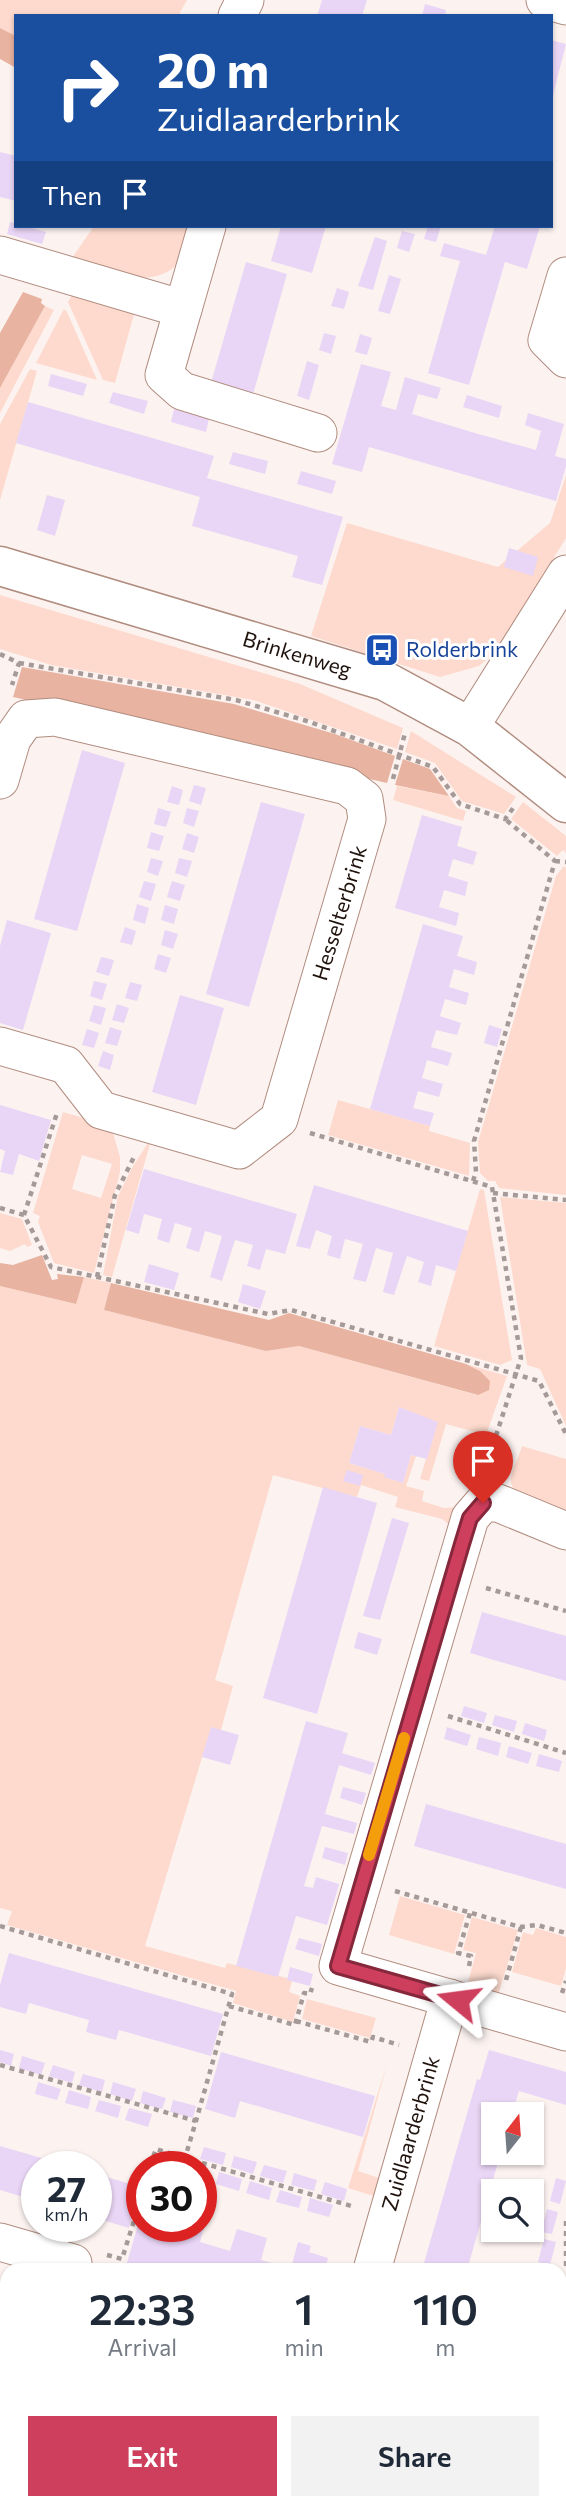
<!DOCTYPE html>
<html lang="en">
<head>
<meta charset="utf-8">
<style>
	:root { --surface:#fff; --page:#f2f2f3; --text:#1f2937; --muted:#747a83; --accent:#ce3e5d }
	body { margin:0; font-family:Commissioner,sans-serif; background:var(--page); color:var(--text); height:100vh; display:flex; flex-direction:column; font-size:26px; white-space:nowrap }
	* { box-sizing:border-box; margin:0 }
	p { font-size:23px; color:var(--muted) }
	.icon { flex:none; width:38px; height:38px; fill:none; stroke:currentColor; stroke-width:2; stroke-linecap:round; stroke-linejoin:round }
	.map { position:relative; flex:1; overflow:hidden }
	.panel { position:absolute; left:0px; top:2263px; width:567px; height:247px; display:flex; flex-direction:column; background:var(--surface); border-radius:21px 21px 0 0; box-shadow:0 2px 5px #0004 }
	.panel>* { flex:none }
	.hud { position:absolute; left:14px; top:14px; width:539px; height:214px; border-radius:0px; box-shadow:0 2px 5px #0004; background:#1a4fa0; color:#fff; overflow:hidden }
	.needle { width:46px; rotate:17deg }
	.fabs { position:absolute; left:481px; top:2102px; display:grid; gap:14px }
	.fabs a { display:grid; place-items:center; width:63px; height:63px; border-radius:0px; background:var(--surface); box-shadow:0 2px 5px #0004; font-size:35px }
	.speed { position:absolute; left:21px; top:2151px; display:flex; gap:14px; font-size:35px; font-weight:700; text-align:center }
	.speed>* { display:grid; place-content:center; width:91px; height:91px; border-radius:50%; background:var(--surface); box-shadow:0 2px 5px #0004; line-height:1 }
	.speed small { font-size:18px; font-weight:400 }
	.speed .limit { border:10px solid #d22; background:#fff; color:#111 }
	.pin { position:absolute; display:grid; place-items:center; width:60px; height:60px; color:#fff; margin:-72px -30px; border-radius:50% 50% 50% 0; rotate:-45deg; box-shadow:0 0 7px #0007 }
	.pin .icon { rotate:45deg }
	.me { position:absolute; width:77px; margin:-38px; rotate:286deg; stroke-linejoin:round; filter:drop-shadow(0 0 5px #0008) }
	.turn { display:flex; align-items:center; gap:24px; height:147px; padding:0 28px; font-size:32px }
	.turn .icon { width:91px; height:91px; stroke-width:2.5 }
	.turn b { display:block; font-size:49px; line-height:60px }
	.then { display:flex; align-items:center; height:66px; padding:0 28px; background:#0003; gap:14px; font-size:26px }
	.eta { display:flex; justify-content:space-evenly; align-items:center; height:119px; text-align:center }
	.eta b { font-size:42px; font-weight:600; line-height:49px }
	.primary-button { display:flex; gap:14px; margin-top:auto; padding:14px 28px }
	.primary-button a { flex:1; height:80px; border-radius:0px; background:var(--accent); color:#fff; font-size:28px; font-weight:600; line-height:80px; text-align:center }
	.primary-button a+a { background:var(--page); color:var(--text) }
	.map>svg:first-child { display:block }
	.green { fill:#fddacd; fill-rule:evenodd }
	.forest { fill:#e8b3a0 }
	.building { fill:#e9d5f5 }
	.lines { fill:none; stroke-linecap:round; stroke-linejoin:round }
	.minor-casing { stroke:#b18d80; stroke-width:39 }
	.tertiary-casing { stroke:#b18d80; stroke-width:41 }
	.path { stroke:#a59a97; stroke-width:4.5; stroke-dasharray:5 5; stroke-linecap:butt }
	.minor { stroke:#fff; stroke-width:37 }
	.tertiary { stroke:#fff; stroke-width:38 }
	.route-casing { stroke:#86283c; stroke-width:18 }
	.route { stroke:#ce3e5d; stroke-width:12 }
	.slow { stroke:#f59e0b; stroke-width:12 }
	.labels { text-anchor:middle; stroke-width:6; stroke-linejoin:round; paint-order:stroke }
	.transit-label { font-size:21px; fill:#164399; stroke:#fff; text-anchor:start }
	.street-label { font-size:21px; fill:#20130e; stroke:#fff }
</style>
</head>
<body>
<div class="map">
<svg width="566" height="2508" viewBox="0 0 566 2508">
	<rect width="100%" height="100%" fill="#fcf3f1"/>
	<path class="green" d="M0 0H187L178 16H16V36L0 28Z
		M94 226H196C191 237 187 251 180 261 154 294 102 269 70 261Z
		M75 289 136 307 115 383 103 380 68 302Z
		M45 306 54 310 0 413V388Z
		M64 309 67 312 97 380 36 363Z
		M30 369 37 371 0 500V424Z
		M566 475V538L495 653 479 666 440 677 311 636 347 523 498 567 550 523Z
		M0 595 300 684 403 728 397 749 253 700 51 665 0 649Z
		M411 731 516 797 504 814 462 801 435 763 405 752Z
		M397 786 449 796 457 808 466 811 463 821 393 800Z
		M523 802 566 836V853L563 850 557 856 511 819Z
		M564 866 566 868V1195L499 1188 495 1181H488L480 1173 478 1142 556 876Z
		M338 1100 430 1126 429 1131 470 1143 469 1176 328 1135Z
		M63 1112 111 1126 120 1157V1172L94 1273 54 1263 38 1222 40 1216 33 1213ZM82 1155 112 1164 101 1198 72 1189Z
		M152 1137 112 1277 103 1275 118 1196 133 1166Z
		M480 1189 484 1190 512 1360 500 1365 434 1346Z
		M500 1197 566 1203V1426L540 1369 527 1365Z
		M0 1213 22 1219 32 1245 27 1247 25 1244 10 1251 0 1248Z
		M84 1277 111 1283 104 1310 266 1351 299 1346 477 1395 480 1371 466 1364 507 1376 486 1435 446 1424 429 1481 420 1479 437 1422 399 1407 391 1435 360 1426 349 1463 385 1474V1477L403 1483 411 1455 416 1456 406 1486 424 1491 422 1501 444 1508 457 1507 449 1525 442 1519 395 1507 398 1497 361 1485 357 1497 273 1475 215 1680 233 1686 221 1730 211 1728 145 1946 225 1968 227 1963 287 1978 292 1982 289 1992 300 1996 293 2022 233 2003 236 1991 7 1925 12 1911 0 1908V1286L75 1304Z
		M522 1446 566 1459V1515C549 1508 507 1500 511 1476 513 1467 519 1457 522 1446Z
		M400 1896 465 1915 454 1954 389 1935Z
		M472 1917 518 1930 498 1995 467 1986 476 1953 463 1950Z
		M536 1928 566 1937V1968L561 1986 512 1972 523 1932 533 1935Z
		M307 1999 376 2018 370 2038 302 2019Z
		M387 2064 358 2171 382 2179 377 2197 348 2188Z"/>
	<path class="forest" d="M0 28 16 36V68L0 59Z
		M23 292 42 299 41 303 45 306 0 388V333Z
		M22 667 234 704 335 734 395 756 387 783 13 697Z
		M403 759 430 769 449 796 395 785Z
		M42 1255 52 1280 58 1279 57 1274 84 1277 76 1304 0 1286V1263L13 1265Z
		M111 1283 269 1320 289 1313 466 1364 480 1371 490 1381 489 1390 478 1395 299 1346 266 1351 104 1310Z"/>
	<path class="building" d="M322 0H367L362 16H317Z
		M425 4 446 10 445 16H422Z
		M551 40 566 44 552 99H551Z
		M0 152 16 156V201L0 197Z
		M10 222 46 232 42 244 7 234Z
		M281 226H326L312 273 271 261Z
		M428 226H441L436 242 424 239Z
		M495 226H540L527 269 505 262 469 385 428 373 460 261 440 256 444 243 486 255Z
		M402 231 415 234 409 252 397 248Z
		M375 237 387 241 373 290 358 286Z
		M246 262 287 274 252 398 210 386Z
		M389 275 401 279 390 314 378 311Z
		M337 288 349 292 344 309 331 306Z
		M324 333 336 336 331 354 319 350Z
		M360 334 372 338 367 355 355 352Z
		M307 361 319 365 309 400 297 396Z
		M361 364 391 372 381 406 396 410 405 377 441 388 437 399 418 394 412 414 475 433 536 450 541 431 525 425 528 413 564 424 555 456 566 459V466L556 501 369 447 362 472 332 464Z
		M51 374 87 384 83 396 48 386Z
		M113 392 148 401 144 414 109 403Z
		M467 395 502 406 499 418 463 407Z
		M28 402 214 456 207 478 343 517 322 585 292 577 298 556 192 526 200 497 16 443Z
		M174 409 209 419 206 432 171 422Z
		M233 452 268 461 265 474 229 464Z
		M301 471 336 481 332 494 297 484Z
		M47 495 65 500 55 536 37 530Z
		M509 548 538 557 533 576 504 567Z
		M82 750 125 763 77 931 34 919Z
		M194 785 206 788 201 805 189 801Z
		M172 786 183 790 179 805 167 802Z
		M261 802 305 814 249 1007 206 994Z
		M158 808 171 812 166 827 154 824Z
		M187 808 199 811 194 827 183 823Z
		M422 815 462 827 457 846 477 852 473 865 453 859 448 876 468 882 465 896 444 890 439 907 459 913 456 926 395 908Z
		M151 832 164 836 159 851 147 848Z
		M187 833 199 837 194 853 182 849Z
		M151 858 163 861 158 876 147 872Z
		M179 858 192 861 187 877 175 873Z
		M144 881 156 884 151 901 139 897Z
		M172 881 185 885 180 901 167 897Z
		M137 904 149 908 145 924 133 920Z
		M165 905 178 909 174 924 161 920Z
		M7 920 51 933 23 1030 0 1023V946Z
		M423 924 463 936 457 956 477 962 474 975 454 969 449 987 469 993 466 1005 445 999 440 1016 461 1023 457 1035 436 1030 431 1047 452 1053 448 1066 427 1060 422 1078 443 1084 439 1097 418 1091 413 1108 434 1113 430 1126 370 1109Z
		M125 927 136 931 132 945 120 942Z
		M165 930 178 934 173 949 161 945Z
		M158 954 171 958 166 973 154 969Z
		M101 957 114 960 109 976 96 972Z
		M94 981 107 984 102 1000 90 996Z
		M130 982 142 985 137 1001 125 998Z
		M180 995 224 1008 196 1105 152 1092Z
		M117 1004 129 1008 124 1023 112 1020Z
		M94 1005 106 1008 101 1025 89 1021Z
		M489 1025 502 1029 497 1047 484 1043Z
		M110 1027 122 1031 117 1046 105 1043Z
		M87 1029 99 1033 94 1048 82 1045Z
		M103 1051 114 1055 110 1070 98 1066Z
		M0 1105 51 1120 39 1161 19 1154 13 1175 0 1172 5 1151 0 1149Z
		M144 1169 297 1214 285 1254 266 1249 260 1270 247 1266 253 1245 235 1240 222 1281 210 1277 222 1236 205 1231 199 1252 186 1248 192 1228 175 1223 169 1243 157 1239 162 1219 144 1214 139 1234 126 1230Z
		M314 1185 468 1231 456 1271 436 1265 431 1286 418 1282 424 1262 407 1256 394 1295 383 1292 393 1253 376 1248 366 1282 353 1279 363 1244 345 1239 340 1259 327 1255 332 1236 316 1230 310 1249 296 1246Z
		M149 1264 179 1273 174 1290 144 1282Z
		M243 1284 266 1291 260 1309 238 1302Z
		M399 1407 438 1422 427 1459 411 1455 403 1483 384 1477 385 1474 349 1463 360 1426 391 1435Z
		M347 1470 363 1475 360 1486 343 1481Z
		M323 1487 377 1503 317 1714 263 1698Z
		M392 1518 409 1523 380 1620 363 1616Z
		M482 1612 566 1636V1681L470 1653Z
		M358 1632 382 1639 377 1655 354 1648Z
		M464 1706 487 1713 484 1723 461 1716Z
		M495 1715 517 1721 514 1732 492 1725Z
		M306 1721 348 1733 342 1753 375 1763 371 1775 339 1765 325 1814 357 1823 354 1834 322 1826 304 1886 313 1888 316 1877 339 1884 336 1895 327 1925 296 1916 278 1977 236 1966Z
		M525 1723 547 1730 544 1741 522 1734Z
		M211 1727 239 1735 230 1765 202 1757Z
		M447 1727 471 1735 467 1746 444 1739Z
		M479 1737 501 1743 498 1756 476 1749Z
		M509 1746 532 1753 528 1764 506 1757Z
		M539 1754 562 1761 559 1772 536 1766Z
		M343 1787 366 1793 362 1805 340 1798Z
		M426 1804 566 1844V1889L414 1846Z
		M325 1847 348 1853 345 1865 322 1858Z
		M299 1938 322 1944 319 1956 295 1949Z
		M9 1953 223 2014 211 2056 119 2030 116 2040 86 2032 89 2020 29 2003 26 2014 0 2007V1985Z
		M290 1967 313 1974 310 1986 287 1980Z
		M0 2050 14 2054 11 2066 0 2062Z
		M489 2050 566 2072V2105L519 2091 512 2114H494V2152H501L467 2270H449L424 2263 477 2079 480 2080Z
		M221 2052 375 2096 363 2137 240 2101 235 2118 205 2109Z
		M22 2056 45 2063 41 2075 19 2068Z
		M53 2065 75 2072 72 2083 49 2076Z
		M83 2074 105 2080 102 2092 79 2085Z
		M38 2082 61 2089 57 2100 35 2094Z
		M113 2082 136 2089 132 2101 110 2094Z
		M69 2090 91 2097 88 2109 65 2103Z
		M143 2091 166 2098 162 2109 140 2103Z
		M99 2100 121 2106 118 2118 95 2111Z
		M173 2100 196 2106 193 2118 170 2112Z
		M129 2108 152 2114 148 2127 125 2120Z
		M0 2146 69 2166H37V2201L0 2190Z
		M204 2147 226 2153 223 2165 200 2159Z
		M159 2155 182 2162 180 2166H156Z
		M234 2156 257 2162 253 2174 231 2167Z
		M264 2165 287 2171 283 2183 260 2176Z
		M219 2172 242 2179 239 2191 216 2184Z
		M294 2173 317 2180 314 2191 291 2185Z
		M96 2174 141 2187 129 2228 96 2218Z
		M556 2178 566 2181 560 2204 550 2201Z
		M250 2181 272 2188 269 2200 246 2193Z
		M325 2182 347 2189 344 2201 321 2194Z
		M280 2190 302 2197 299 2208 276 2202Z
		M310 2198 333 2205 329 2217 307 2211Z
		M547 2209 558 2212 552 2234 541 2232Z
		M141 2215 142 2226H201V2219L206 2220 200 2242 230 2251 237 2229 267 2238 261 2260 291 2268 298 2242 311 2246 309 2252 328 2258 325 2270H139L126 2266Z
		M544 2239 556 2242 550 2265 538 2262Z
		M207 2502H222L238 2508H206Z"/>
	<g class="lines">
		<g class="minor-casing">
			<g id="minor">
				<path d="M545 0 566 6"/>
				<path d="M237 16 245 0"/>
				<path d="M0 255 183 309 207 226"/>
				<path d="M566 276 547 340 566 359"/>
				<path d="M183 309 164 375 182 391 318 433"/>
				<path d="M470 727 566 574"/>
				<path d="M0 780 12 739 26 719 55 717 347 786 364 799 367 819 279 1119 239 1150 101 1110 66 1065 0 1046"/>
				<path d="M566 1531 498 1503H483L470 1518 338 1966 566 2032"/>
				<path d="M0 2242 73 2263 71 2270"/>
				<path id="s1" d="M372 2270 450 1998"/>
				<path d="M0 2499 7 2476"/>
				<path d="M406 2502 424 2508"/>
			</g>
		</g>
		<g class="tertiary-casing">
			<g id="tertiary">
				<path id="s2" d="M0 566 385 681 470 727 566 803"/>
			</g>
		</g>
		<path class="path" d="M0 654 19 663 12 685
			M19 663 236 700 307 721 433 767 460 804 505 819 514 807
			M393 779 405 733
			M555 861 566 862
			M310 1133 492 1187 521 1358 486 1467
			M473 1181 476 1172 474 1141 555 861 505 819
			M493 1193 566 1200
			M0 1208 24 1215 51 1267 268 1314 291 1310 539 1381 566 1434
			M24 1215 57 1113
			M97 1277 115 1195 135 1155
			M486 1588 566 1611
			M448 1716 566 1753
			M395 1891 520 1927 537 1925 566 1933
			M0 1926 232 1994 196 2121
			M469 1966 471 1956 458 1953 470 1913
			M506 1980 521 1927
			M562 1993 566 1981
			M229 2006 295 2025 304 1993 310 1994 312 1988
			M296 2021 371 2042 373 2037 399 2045
			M0 2065 196 2121 185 2158 355 2207
			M150 2166 156 2149 185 2158
			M566 2221V2266
			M107 2255 122 2259 142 2195
			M560 2338 566 2321
			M508 2508 510 2502"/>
		<use href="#minor" class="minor"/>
		<use href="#tertiary" class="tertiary"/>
	</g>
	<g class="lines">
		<g class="route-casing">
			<path id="route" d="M458 2000 338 1966 462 1544 470 1518 483 1503"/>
		</g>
		<use href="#route" class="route"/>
		<path class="slow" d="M369 1855 404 1738"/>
	</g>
	<defs>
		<g id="bus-square" transform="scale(1.75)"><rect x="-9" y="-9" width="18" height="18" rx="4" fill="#1a4fb4" stroke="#fff"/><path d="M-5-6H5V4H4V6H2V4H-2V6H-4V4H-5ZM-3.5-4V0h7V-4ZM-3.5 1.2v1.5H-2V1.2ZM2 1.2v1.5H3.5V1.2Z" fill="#fff"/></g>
	</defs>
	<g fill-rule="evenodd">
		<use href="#bus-square" x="382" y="650"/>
	</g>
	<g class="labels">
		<g class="transit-label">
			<text x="406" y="657">Rolderbrink</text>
		</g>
		<g class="street-label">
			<text dy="7" stroke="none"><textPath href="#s2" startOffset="310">Brinkenweg</textPath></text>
			<text transform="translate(340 913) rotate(-73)" y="7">Hesselterbrink</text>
			<text dy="7" stroke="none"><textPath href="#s1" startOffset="142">Zuidlaarderbrink</textPath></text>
		</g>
	</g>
</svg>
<div class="fabs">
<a><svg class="needle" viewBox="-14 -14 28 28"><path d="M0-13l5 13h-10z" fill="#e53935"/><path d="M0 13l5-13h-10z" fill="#747a83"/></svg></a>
<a><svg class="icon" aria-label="search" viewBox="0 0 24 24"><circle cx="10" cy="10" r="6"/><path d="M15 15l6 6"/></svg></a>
</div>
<div class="speed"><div>27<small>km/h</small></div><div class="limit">30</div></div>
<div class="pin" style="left:483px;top:1503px;background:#d93025"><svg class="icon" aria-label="arrive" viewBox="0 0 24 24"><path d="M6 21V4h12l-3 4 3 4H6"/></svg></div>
<svg class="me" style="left:458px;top:2000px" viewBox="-20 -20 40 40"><path d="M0-17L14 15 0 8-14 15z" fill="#ce3e5d" stroke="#fff" stroke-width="4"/></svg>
<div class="hud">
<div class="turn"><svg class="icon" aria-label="right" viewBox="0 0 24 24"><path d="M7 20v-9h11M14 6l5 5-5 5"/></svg><div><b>20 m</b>Zuidlaarderbrink</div></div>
<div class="then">Then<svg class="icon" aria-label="arrive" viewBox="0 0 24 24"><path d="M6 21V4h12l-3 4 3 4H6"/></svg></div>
</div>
<section class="panel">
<div class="eta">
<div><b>22:33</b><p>Arrival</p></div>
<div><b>1</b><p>min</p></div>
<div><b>110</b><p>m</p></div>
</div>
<div class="primary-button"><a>Exit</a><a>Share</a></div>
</section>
</div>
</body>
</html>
